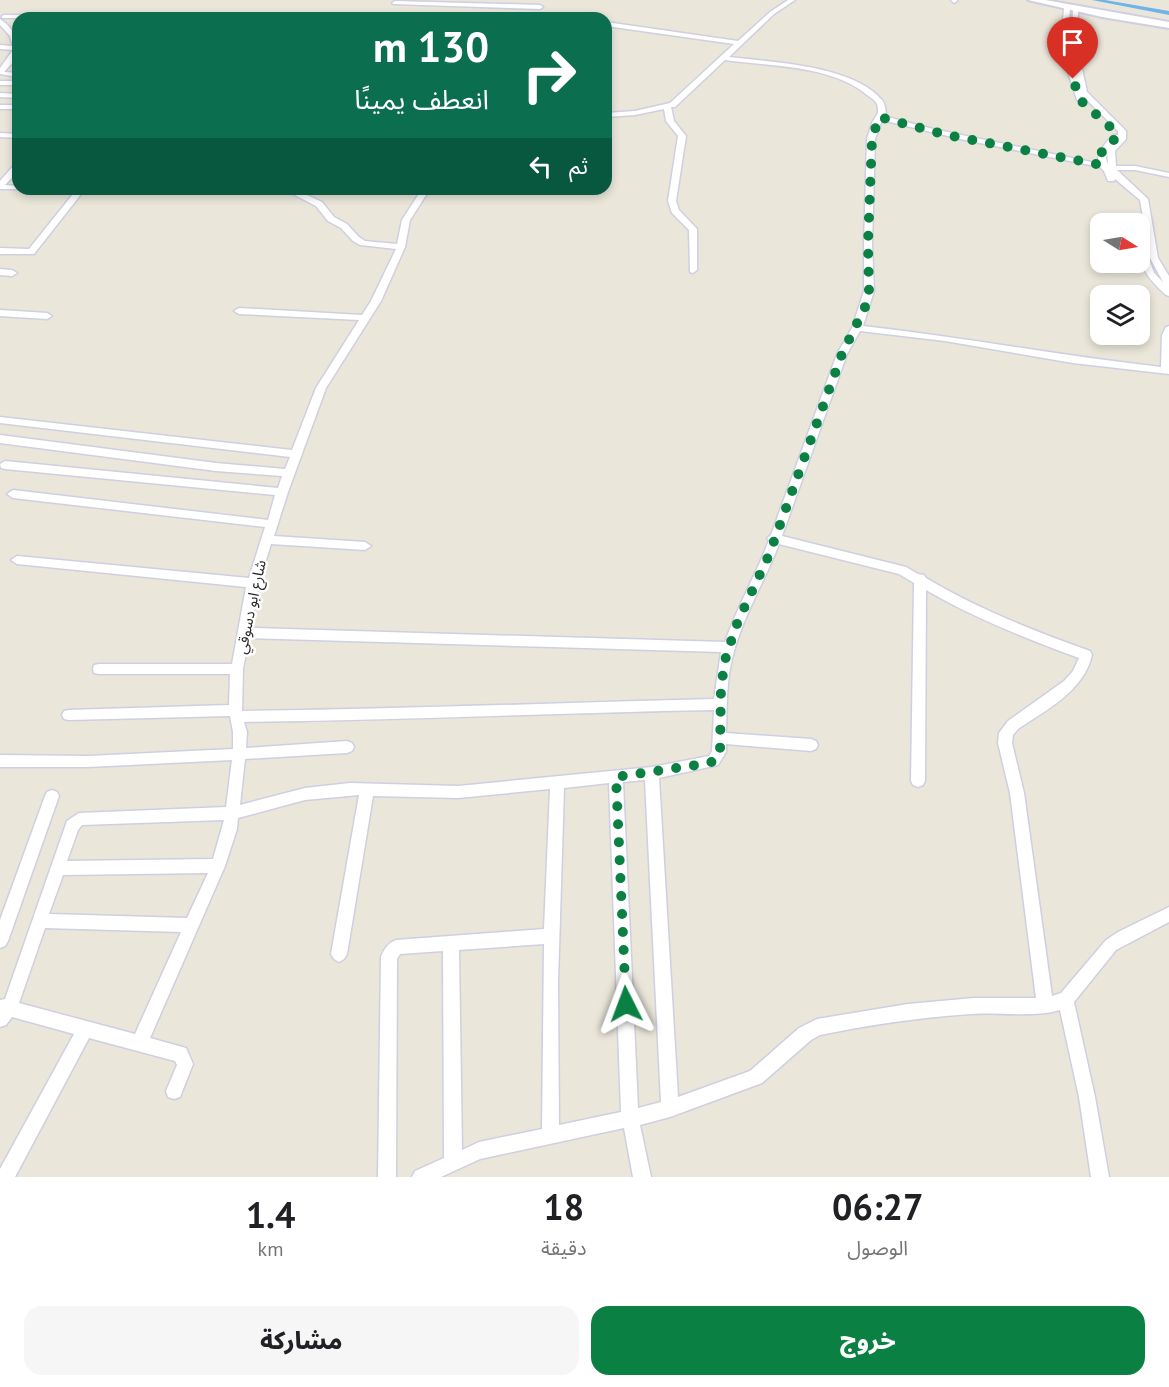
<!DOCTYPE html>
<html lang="ar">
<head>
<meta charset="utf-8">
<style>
	:root { --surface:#fff; --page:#f6f6f6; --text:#202124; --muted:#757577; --accent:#0b8043 }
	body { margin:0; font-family:"PT Sans","Noto Sans Arabic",sans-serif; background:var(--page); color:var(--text); direction:rtl; height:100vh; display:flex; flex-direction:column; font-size:22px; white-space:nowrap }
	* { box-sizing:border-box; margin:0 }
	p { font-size:20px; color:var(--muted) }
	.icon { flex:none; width:33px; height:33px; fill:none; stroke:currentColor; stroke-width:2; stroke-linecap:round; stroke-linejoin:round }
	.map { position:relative; height:1177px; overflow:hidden; direction:ltr }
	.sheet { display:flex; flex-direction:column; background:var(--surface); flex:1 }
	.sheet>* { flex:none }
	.guide { position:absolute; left:12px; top:12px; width:600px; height:183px; border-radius:18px; box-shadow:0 3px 9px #0003; direction:rtl; background:#0b6e4f; color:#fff; overflow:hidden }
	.needle { width:39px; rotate:101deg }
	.fabs { position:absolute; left:1090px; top:213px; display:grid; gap:12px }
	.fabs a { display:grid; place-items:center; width:60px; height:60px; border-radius:12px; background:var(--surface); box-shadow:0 3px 9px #0003; font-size:30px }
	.pin { position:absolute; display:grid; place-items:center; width:51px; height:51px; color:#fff; margin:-62px -26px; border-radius:50% 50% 50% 0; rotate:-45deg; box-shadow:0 0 6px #0007 }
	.pin .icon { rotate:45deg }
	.me { position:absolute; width:66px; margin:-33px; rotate:357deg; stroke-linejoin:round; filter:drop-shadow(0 0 4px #0008) }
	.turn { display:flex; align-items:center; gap:21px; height:126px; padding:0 24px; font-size:27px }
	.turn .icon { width:78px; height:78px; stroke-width:2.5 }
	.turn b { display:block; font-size:42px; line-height:51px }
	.then { display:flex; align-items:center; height:57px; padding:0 24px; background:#0003; gap:12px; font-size:22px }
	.eta { display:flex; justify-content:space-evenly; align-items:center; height:102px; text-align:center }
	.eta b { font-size:36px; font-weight:800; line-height:42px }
	.cta { display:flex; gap:12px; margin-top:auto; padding:12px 24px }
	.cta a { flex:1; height:69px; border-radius:18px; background:var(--accent); color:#fff; font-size:24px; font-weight:800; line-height:69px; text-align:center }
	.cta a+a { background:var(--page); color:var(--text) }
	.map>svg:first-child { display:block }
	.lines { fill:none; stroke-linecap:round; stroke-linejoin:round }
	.canal { fill:#6eb4ea; fill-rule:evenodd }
	.minor-casing { stroke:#cfcfe1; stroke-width:3 }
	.secondary-casing { stroke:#cfcfe1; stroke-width:4 }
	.minor { fill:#fff; fill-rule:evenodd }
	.secondary { fill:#fff; fill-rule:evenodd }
	.route { stroke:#0b8043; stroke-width:10; stroke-dasharray:0 18 }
	.labels { text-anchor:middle; stroke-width:5; stroke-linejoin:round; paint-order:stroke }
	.street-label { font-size:15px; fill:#282828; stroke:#fff }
</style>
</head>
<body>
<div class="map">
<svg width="1169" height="1177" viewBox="0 0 1169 1177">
	<rect width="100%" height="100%" fill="#eae6da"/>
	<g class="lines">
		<path class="canal" d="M1092 0H1105L1169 11V15Z"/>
		<g class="minor-casing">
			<path id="minor" d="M788 0H795L774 14 729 57C771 62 853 65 882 100 885 103 885 109 886 113L884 116 933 129 1096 163 1098 162C1098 150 1105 144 1113 135H1118V131L1084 97V102L1077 100 1065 63 1067 50 1062 33 1064 8 1067 6 1070 8 1068 33 1073 50V63L1075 71 1073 64 1077 49 1072 29 1073 10 1078 9V29L1083 49 1081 64 1087 92 1126 131V139L1115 151 1116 166H1135L1169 173V177L1135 170H1117L1148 199 1158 258 1169 276V296L1166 295C1147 277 1140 270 1140 242L1144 245 1154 273 1163 282 1150 258 1140 200 1115 179 1114 181H1108L1104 171 1100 167 960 139 882 120 875 139 872 244 874 291 863 326C963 337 1061 356 1161 367L1162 335 1166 327 1169 326V374L1073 363 945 341 860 331 847 354 782 536 906 567 918 574 924 575 926 578C978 609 1034 631 1090 651L1092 655C1084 691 1046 710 1018 729L1013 735 1012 743 1024 793 1052 996 1061 993 1106 940 1118 932 1169 907V922L1116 950 1074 1002 1095 1097 1109 1177H1091L1079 1097 1060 1010C1032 1018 1001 1012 972 1014 921 1017 870 1025 820 1035L811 1040 762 1083 670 1117 640 1125 651 1177H633L624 1128 480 1159 441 1177H412L415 1171 444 1158 443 951 400 954 397 959 396 1177H378L381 957C384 949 388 943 396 940L544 929 550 789 458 798 373 796 347 954 344 959 339 962 334 959 331 954 359 795 305 800 238 818 237 829 225 866 150 1038 186 1048 193 1064 180 1097 174 1099 168 1097 166 1091 177 1065 175 1061 89 1038 15 1177H0V1169L74 1034 12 1017 6 1025 0 1027V1000L5 999 67 821 79 813 226 807 232 760 88 767H0V755L88 756 233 749V732L230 716 69 720 64 719 62 715 64 711 69 710 229 705 230 674H99L94 673 93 669 94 665 99 664H232L246 587 17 564 11 560 17 556 249 578 265 527 13 498 7 494 13 490 268 520 275 495 5 469 1 468 0 464 5 461 278 488 282 476 216 471 0 443V435L216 463 285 469 290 457 0 423V417L292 450 316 388 359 320 239 314 234 311 239 308 362 315 371 301 396 249 360 245 353 241 341 228 328 221 316 206 283 189H294L322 202 334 217 347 224 359 237 365 241 397 244 402 220 422 189H430L410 220 405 247 381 301 326 388 288 492 274 536 365 542 371 546 365 550 271 544 259 583 251 628 725 642C737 607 756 575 769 540L767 538 771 535 837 354 852 328 864 291V244L867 139 872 123 878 113C878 110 878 107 877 104 875 100 870 97 867 95 832 65 768 66 725 60L675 107H671L674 121 686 136 676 201 679 210 697 229V270L693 273 690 272 689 230 672 213 668 201 678 136 666 121 664 109 635 115 606 117V113L635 111 670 103 734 44 606 26V22L738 41 770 12ZM1107 151 1108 165 1106 159ZM779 544 899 574 914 583 911 781 913 785 918 787 923 785 925 781 926 590C974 618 1027 639 1079 658L1073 671 1064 681 1008 721 999 733 998 743 1010 793 1036 998H974L908 1004 817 1019 799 1028 750 1071 678 1097 659 778 718 765 726 752V744L811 751 816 749 818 745 816 741 811 739 726 733C727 707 726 680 733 655 743 616 765 581 779 544ZM249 638 721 652 714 699C557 703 399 709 242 711L243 669ZM714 710 712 751 709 756 652 767 458 786 350 783 305 788 240 805 245 759 347 753 352 751 354 747 352 743 347 741 246 748 247 732 244 722C401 720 557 713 714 710ZM645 780 661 1102 638 1108 623 782ZM609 783 621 1112 559 1125 558 982 564 788ZM224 820 213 859 67 861 78 830 82 825ZM208 873 187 918 49 914 63 875ZM45 928 181 932 135 1034 19 1003ZM544 944 542 1129 479 1142 462 1150 459 950Z
				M951 0H957V1L954 3Z
				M395 1 540 5 543 7 540 9 393 4 392 3Z
				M4 15 77 16 80 18H2V16Z
				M386 15 428 16 431 18H383Z
				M0 19C11 26 24 43 17 57 14 62 8 67 4 72L18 73V77L0 74V68L13 50 0 49V45L13 46 10 36 0 25Z
				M0 81H18V85H0Z
				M0 93 18 94V98L0 97Z
				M0 105H18V109H0Z
				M0 133 18 134V138L0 137Z
				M15 164H18V171L5 185 18 186V189H21H0V181Z
				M77 189H85L34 254H0V248L29 249Z
				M0 269 12 270 17 273 12 276 0 275Z
				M0 310 47 313 52 316 47 319 0 316Z
				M52 790 57 792 59 796 8 941 5 946 0 948V920L45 796 47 792Z"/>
		</g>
		<g class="secondary-casing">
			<path id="secondary" d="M1028 0H1045L1169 22V28L1102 17Z"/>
		</g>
		<use href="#minor" class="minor"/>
		<use href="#secondary" class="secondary"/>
	</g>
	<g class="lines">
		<path class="route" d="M626 1004 616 777 710 763 718 757 720 752 721 686 726 656 738 621 769 555 842 354 866 305 869 291 868 243 872 139 879 117 947 135 1101 165 1102 149 1115 139 1117 133 1080 100 1073 79"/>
	</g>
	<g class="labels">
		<g class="street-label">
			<text transform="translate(251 607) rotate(-78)" y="5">شارع ابو دسوقي</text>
		</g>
	</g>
</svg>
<div class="fabs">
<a><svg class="needle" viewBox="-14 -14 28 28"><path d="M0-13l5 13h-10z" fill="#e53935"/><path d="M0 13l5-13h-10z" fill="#757577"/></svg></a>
<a><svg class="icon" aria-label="layers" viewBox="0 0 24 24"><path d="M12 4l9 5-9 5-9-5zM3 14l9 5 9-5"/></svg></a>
</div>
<div class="pin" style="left:1073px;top:79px;background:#d93025"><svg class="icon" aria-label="arrive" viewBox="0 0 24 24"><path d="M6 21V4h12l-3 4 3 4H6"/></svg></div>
<svg class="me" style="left:626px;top:1004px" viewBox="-20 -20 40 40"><path d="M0-17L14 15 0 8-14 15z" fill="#0b8043" stroke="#fff" stroke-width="4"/></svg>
<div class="guide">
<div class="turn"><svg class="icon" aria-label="right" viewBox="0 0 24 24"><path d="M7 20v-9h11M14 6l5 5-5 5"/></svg><div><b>130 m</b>انعطف يمينًا</div></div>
<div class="then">ثم<svg class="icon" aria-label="left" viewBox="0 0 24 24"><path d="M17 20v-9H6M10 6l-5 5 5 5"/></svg></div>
</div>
</div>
<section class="sheet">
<div class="eta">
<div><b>06:27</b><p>الوصول</p></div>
<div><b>18</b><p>دقيقة</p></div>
<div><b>1.4</b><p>km</p></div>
</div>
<div class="cta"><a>خروج</a><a>مشاركة</a></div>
</section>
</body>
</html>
